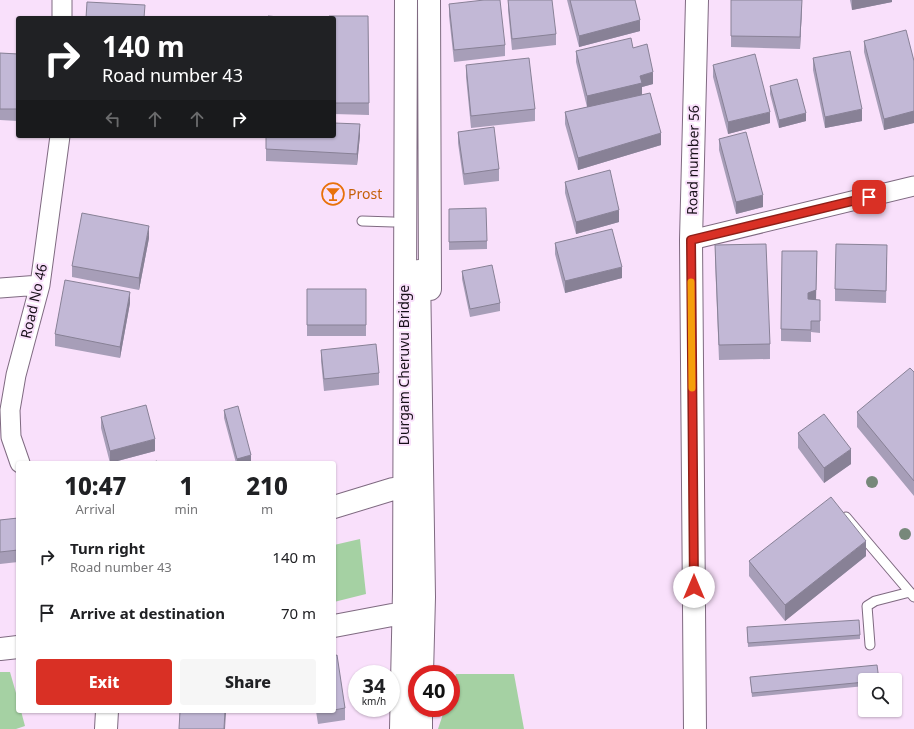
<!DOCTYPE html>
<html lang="en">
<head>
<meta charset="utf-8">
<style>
	:root { --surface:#fff; --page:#f6f6f6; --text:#202124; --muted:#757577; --accent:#d93025 }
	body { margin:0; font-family:"Noto Sans",sans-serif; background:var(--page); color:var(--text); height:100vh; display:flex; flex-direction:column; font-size:15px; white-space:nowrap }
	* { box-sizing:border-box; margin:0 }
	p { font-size:13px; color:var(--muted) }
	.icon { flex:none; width:22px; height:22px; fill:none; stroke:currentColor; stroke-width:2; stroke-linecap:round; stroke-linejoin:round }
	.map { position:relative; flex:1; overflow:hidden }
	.details { position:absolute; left:16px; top:461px; width:320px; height:252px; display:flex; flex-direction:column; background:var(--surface); border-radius:4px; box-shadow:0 1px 3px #0004 }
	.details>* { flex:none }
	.banner { position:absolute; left:16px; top:16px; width:320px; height:122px; border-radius:4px; box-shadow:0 1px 3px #0004; background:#202124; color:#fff; overflow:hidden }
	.fabs { position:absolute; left:858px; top:673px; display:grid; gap:8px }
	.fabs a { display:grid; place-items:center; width:44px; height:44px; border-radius:4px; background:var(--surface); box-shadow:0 1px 3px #0004; font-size:20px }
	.speed { position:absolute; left:348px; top:665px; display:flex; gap:8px; font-size:20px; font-weight:700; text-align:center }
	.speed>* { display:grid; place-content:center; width:52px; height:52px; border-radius:50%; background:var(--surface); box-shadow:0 1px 3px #0004; line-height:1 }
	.speed small { font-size:10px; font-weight:400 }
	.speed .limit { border:6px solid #d22; background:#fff; color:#111 }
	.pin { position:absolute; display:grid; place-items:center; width:34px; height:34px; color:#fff; margin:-17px; border-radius:8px; box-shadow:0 2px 6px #0006 }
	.me { position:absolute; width:44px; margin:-22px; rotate:0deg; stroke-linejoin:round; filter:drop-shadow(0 0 3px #0008) }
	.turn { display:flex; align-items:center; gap:14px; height:84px; padding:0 20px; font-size:18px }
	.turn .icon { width:52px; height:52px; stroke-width:2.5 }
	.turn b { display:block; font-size:28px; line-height:34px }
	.lanes { display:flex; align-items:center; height:38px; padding:0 20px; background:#0003; justify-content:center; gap:20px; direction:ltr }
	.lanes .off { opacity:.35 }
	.eta { display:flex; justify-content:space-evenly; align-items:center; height:68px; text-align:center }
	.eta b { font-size:24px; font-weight:800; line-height:28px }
	.cta { display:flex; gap:8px; margin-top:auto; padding:8px 20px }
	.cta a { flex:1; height:46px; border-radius:4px; background:var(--accent); color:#fff; font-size:16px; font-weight:800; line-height:46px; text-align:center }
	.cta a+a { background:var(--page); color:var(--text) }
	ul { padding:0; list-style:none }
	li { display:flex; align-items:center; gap:12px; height:56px; padding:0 20px }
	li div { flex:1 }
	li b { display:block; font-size:15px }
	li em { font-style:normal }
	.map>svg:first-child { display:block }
	.green { fill:#a5d1a3 }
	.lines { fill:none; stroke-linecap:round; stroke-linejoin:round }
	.lane-casing { stroke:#7f6a81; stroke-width:11 }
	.street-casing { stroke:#7f6a81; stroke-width:21 }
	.secondary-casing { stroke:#7f6a81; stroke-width:24 }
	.lane { stroke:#fff; stroke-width:9 }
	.street { stroke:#fff; stroke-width:19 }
	.secondary { stroke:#fff; stroke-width:22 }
	.tree { fill:#77887a }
	.wall { fill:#a79eb8 }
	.shaded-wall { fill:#888196 }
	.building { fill:#c2b8d6; stroke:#888196 }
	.route-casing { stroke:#8d1f18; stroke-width:10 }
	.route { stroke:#d93025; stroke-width:7 }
	.slow { stroke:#f59e0b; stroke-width:7 }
	.labels { text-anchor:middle; stroke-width:4; stroke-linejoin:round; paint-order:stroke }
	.street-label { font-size:14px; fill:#181019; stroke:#f9e0fb }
	.food-label { font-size:14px; fill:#c56008; stroke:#f9e0fb; text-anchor:start }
</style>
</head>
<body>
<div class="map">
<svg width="914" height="729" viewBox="0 0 914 729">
	<rect width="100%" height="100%" fill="#f9e0fb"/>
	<path class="green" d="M360 539 366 594 334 602V545Z
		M0 672H10L18 700V711H21L25 726 16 729H0Z
		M456 674H514L524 729H438L445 708H451V688Z"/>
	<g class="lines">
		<g class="lane-casing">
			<path id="lane" d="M362 221 393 222
				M846 517 914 597
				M870 645 867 606 875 601 910 592"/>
		</g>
		<g class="street-casing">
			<path id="street" d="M62 18V0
				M691 240 914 186
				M0 288 40 285
				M20 463 11 437 10 410 16 375 40 285 60 136"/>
		</g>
		<g class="secondary-casing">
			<path id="secondary" d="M429 0 430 289
				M419 271 424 597 422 674
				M334 507 393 489
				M334 626 392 615
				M0 649 18 647
				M106 729 107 711
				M401 729 404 591 406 0
				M421 729V708
				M695 729 691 240 697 0"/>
		</g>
		<use href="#lane" class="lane"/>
		<use href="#street" class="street"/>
		<use href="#secondary" class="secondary"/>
	</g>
	<g class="tree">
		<circle cx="872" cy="482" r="6"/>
		<circle cx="905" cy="534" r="6"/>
	</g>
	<path class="wall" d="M508 0 556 34V45L512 50 508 10Z
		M567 0H635L640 31 579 47Z
		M731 0 802 6 800 49 731 47Z
		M850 0H892V2L852 10Z
		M449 4 505 45V56L454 62 449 16Z
		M368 16 369 115 334 114V18Z
		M864 41 914 61V123L884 130 864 52Z
		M633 48 653 84 642 87V95L661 145 578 170 565 124V112L587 107 576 62V51Z
		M0 53 18 54V121L0 120Z
		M813 58 862 121 825 128 813 70Z
		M466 65 535 109V121L471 128 466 77Z
		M713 65 770 123 728 134 713 77Z
		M770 86 806 121 779 128 770 94Z
		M458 132 499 169V181L464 185 458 143Z
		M360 135 357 165 266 161V136Z
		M719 139 763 207 736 214 719 150Z
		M565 182 619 222 576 234 565 193Z
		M449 209 487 241V249L449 250Z
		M149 238 139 290 72 277V266Z
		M555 243 622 278 565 293 555 254Z
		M715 245 770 344V359L719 360 715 260Z
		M887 257 886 303 835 301V289Z
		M462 271 500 303V311L470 317 462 279Z
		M307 289H366V336H307Z
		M816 300H820V333L811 332V342L781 341V329Z
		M130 303 120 358 55 346V334Z
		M321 350 379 373V385L324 391 321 361Z
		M914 372V496L857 427V412Z
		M224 410 251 463H236L224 418Z
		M101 417 155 451 110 463 101 428Z
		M798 433 851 464 824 483 798 448Z
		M18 518V562L0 564V520Z
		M866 556 785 621 749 576V561Z
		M747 627 860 635V639L748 647Z
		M334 656 345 708V720L318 724 316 711H334Z
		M750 677 865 680V686L752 697Z"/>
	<path class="shaded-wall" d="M802 0V6L800 49V37Z
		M852 0H892V2L852 10Z
		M640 20V31L579 47V36Z
		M653 72V84L642 87V95L587 108V96L640 76Z
		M862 109V121L825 128V117Z
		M914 111V123L884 130V119Z
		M770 112V123L728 134V122Z
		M806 113V121L779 128V120Z
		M360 124V135L357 165V154Z
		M661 133V145L578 170V158Z
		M763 195V207L736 214V202Z
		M619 210V222L576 234V222Z
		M149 226V238L139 290V278Z
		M817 251 816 302 808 305V293Z
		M622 267V278L565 293V281Z
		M130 292V303L120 358V347Z
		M155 439V451L110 463V451Z
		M851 449V464L824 483V468Z
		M251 455V463H237V459Z
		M866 541V556L785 621V605Z
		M225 711H226L225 729H224Z"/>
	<path class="building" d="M484 0H500L505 45 454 50 449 4Z
		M508 0H552L556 34 512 39Z
		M570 0H635L640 20 579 36Z
		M731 0H802L800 37 731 36Z
		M87 2 145 5 144 18H86Z
		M268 16 290 18H268Z
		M329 16H368L369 103H334V18H329Z
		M906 30 914 61V111L884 119 864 41Z
		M631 38 633 48 647 44 653 72 640 76 642 83 587 96 576 51Z
		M850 51 862 109 825 117 813 58Z
		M0 53 18 54V109H0Z
		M755 54 770 112 728 122 713 65Z
		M529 58 535 109 471 116 466 65Z
		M797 79 806 113 779 120 770 86Z
		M650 93 661 133 578 158 565 112Z
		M334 123 360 124 357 154 266 149V136H334Z
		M494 127 499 169 464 174 458 132Z
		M746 132 763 195 736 202 719 139Z
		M610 170 619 210 576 222 565 182Z
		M486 208 487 241 449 242V209Z
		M82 213 149 226 139 278 72 266Z
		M612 229 622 267 565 281 555 243Z
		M766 244 770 344 719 345 715 245Z
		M836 244 887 245 886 291 835 289Z
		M782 251H817L816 290 808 293V299L820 300V321H811V330L781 329Z
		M492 265 500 303 470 309 462 271Z
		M65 280 130 292 120 347 55 334Z
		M307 289H366V325H307Z
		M376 344 379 373 324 379 321 350Z
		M910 368 914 372V481L857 412Z
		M146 405 155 439 110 451 101 417Z
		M238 406 251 455 237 459 224 410Z
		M824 414 851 449 824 468 798 433Z
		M157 461V463H150Z
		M831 497 866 541 785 605 749 561Z
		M18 518V550L0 552V520Z
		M859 620 860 635 748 643 747 627Z
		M337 655 345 708 334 710V656Z
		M877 665 879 680H865V682L752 693 750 677Z
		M180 711H225L224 729H179Z
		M318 711H327L318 712Z"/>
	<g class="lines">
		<g class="route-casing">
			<path id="route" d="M694 587 691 240 869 197"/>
		</g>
		<use href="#route" class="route"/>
		<path class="slow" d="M691 282 692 388"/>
	</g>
	<defs>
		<g id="bar-ring" transform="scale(1.15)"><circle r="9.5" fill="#f9e0fb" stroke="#e8710a" stroke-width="1.5"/><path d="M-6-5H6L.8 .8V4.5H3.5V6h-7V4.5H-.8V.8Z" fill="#e8710a"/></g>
	</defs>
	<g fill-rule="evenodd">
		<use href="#bar-ring" x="333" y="194"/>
	</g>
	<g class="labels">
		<g class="street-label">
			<text transform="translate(693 160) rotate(-89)" y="5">Road number 56</text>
			<text transform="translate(34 301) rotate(-77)" y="5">Road No 46</text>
			<text transform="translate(404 365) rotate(-90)" y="5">Durgam Cheruvu Bridge</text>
		</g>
		<g class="food-label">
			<text x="348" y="199">Prost</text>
		</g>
	</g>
</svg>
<div class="fabs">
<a><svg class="icon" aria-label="search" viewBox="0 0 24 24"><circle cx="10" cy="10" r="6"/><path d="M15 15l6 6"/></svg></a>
</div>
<div class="speed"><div>34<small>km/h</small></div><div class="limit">40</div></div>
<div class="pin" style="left:869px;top:197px;background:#d93025"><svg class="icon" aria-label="arrive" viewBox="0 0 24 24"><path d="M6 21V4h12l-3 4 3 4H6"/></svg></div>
<svg class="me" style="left:694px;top:587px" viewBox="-20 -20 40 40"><circle r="19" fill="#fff"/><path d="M0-13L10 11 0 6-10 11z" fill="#d93025"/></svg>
<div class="banner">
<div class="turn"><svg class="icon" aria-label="right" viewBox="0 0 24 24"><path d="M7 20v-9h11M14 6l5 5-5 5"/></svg><div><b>140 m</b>Road number 43</div></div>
<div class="lanes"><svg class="icon off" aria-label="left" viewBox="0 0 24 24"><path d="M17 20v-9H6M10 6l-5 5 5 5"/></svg><svg class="icon off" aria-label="ahead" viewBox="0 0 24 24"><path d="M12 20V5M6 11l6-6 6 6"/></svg><svg class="icon off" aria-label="ahead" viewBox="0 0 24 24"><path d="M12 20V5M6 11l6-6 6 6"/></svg><svg class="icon" aria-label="right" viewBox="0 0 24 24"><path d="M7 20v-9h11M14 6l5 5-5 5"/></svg></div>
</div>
<section class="details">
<div class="eta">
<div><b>10:47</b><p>Arrival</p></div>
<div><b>1</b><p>min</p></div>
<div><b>210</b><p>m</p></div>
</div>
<ul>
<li><svg class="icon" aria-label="right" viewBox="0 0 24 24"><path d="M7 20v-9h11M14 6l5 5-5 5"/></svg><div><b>Turn right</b><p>Road number 43</p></div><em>140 m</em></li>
<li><svg class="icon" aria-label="arrive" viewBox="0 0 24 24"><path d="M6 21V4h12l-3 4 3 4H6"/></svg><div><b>Arrive at destination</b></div><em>70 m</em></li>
</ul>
<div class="cta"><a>Exit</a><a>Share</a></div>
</section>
</div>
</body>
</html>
